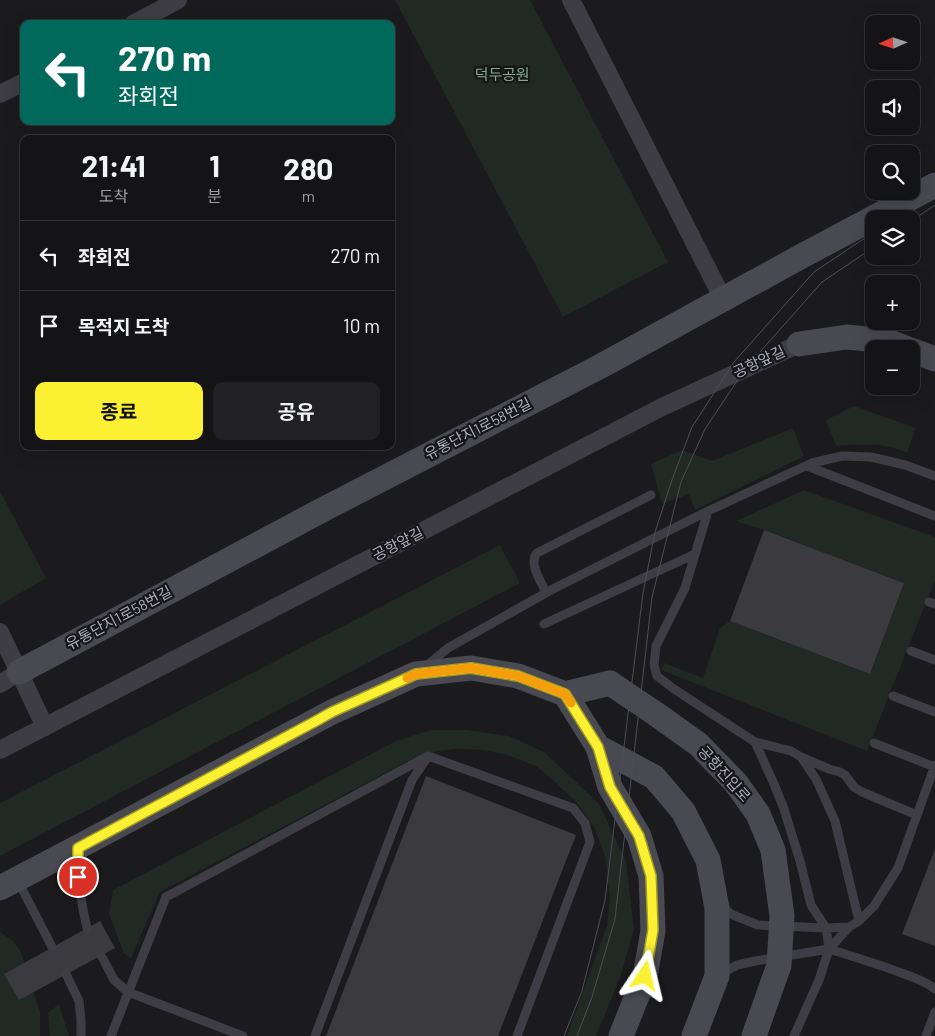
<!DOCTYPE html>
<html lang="ko">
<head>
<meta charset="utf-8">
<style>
	:root { --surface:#141416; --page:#212123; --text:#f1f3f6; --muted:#9d9ea1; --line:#333335; --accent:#fcf033 }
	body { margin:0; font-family:Barlow,"Noto Sans KR",sans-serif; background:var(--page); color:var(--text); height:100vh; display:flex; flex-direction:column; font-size:19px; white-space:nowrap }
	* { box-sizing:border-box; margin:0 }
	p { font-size:16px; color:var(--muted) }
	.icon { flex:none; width:28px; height:28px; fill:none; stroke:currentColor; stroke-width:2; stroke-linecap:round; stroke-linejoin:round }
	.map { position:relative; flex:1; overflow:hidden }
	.details { position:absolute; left:20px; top:135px; width:375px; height:315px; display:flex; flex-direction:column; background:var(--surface); border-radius:10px; box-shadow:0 5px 20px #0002,0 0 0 1px var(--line) }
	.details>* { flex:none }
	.top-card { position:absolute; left:20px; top:20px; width:375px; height:105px; border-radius:10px; box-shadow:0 5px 20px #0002,0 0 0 1px var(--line); background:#00695c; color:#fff; overflow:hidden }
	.needle { width:32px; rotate:267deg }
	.buttons { position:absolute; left:865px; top:15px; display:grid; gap:10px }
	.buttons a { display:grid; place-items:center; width:55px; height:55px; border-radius:10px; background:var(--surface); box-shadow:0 5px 20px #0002,0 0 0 1px var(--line); font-size:25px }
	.pin { position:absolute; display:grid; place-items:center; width:42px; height:42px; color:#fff; margin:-21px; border:2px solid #fff; border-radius:50%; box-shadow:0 1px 5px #0007 }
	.me { position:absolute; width:55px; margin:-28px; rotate:10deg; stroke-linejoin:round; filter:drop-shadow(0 0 4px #0008) }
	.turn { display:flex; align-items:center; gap:18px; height:105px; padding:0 15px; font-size:22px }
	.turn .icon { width:65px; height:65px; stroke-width:2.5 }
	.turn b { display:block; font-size:35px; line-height:42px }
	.eta { display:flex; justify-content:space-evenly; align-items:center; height:85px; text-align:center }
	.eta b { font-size:30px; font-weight:700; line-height:35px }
	.primary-button { display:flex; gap:10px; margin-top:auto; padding:10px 15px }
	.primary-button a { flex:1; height:58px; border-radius:10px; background:var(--accent); color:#111; font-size:20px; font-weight:700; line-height:58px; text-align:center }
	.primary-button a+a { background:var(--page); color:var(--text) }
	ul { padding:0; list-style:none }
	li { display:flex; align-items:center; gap:15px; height:70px; padding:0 15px; border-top:1px solid var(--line) }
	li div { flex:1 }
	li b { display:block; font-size:19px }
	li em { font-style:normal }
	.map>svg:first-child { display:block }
	.green { fill:#202923 }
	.building { fill:#3b3a3f }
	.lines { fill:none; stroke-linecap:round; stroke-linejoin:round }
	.lane { stroke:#3e3d44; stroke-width:9 }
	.street { stroke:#3e3d44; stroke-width:18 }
	.secondary { stroke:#494952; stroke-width:25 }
	.tram { stroke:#4e4e57; stroke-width:1 }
	.secondary-bridge { stroke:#494952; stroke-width:25 }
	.route-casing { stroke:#a49c21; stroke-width:12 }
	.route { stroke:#fcf033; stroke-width:9 }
	.slow { stroke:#f59e0b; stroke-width:9 }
	.labels { text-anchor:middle; stroke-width:4.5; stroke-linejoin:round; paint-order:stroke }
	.park-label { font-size:15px; fill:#83a98f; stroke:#161518 }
	.street-label { font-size:15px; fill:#acadbd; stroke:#161518 }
</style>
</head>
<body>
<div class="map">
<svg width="935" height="1036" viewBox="0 0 935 1036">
	<rect width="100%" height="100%" fill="#1b1a1d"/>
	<path class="green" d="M395 0H530L668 262 563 317Z
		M854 406 916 428 907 453C885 442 860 444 836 446L826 420Z
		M793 428 804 456 695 510 689 494 662 504 651 464 682 450 712 461Z
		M804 490 935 537V580L867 751 661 670 664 663 703 678 720 628 730 621 870 674 904 583 764 530 736 521Z
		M0 491 46 578 0 605Z
		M500 545 520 583 0 856V803Z
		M431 730H467L509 736 544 752 573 779 599 804 626 861 634 929 620 978 596 1036H567L607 925 610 900 605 856 594 827 578 804 555 782 536 766 507 755 484 750 455 749 438 751 410 760 160 892 131 958 124 954 109 914 113 890 396 741Z
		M0 932 13 941 21 952 40 1012V1036H0Z
		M59 1004 69 1036H50L48 1013Z"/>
	<path class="building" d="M764 530 904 583 870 674 730 621Z
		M426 776 576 835 498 1036H326Z
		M935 849V946L902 934Z
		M100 921 115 948 19 1000 4 974Z"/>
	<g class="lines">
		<path class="lane" d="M807 466 935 516
			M708 511 685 588 656 646 654 665 657 676 674 689 755 742 791 751 801 757 816 779 835 821 859 921
			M546 593C542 582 528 564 537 553L651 495
			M929 602 935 604
			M544 624 695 554
			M911 651 935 660
			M425 667 448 648 553 589 708 511 812 463 842 456 871 457 905 465 935 476
			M893 696 935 712
			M755 742 774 784 784 809 800 861 811 905 826 928 829 949 819 980 794 1036
			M874 743 935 767
			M801 757 829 769 840 772 845 775 854 787 862 792 917 815
			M78 850C78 878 80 901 87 928
			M18 881 52 947
			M721 906 733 915 758 925 826 928 849 927
			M829 949C851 956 874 963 896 971 909 976 924 980 935 989
			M101 955 114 980 128 992 243 1036
			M66 974 79 1001 81 1020V1036
			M719 975 737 965 755 961 829 949 849 927 859 921 874 906 898 868 935 765
			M111 1036 166 897 428 756 573 808 585 823 590 842 517 1036
			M315 1036 412 780 427 758
			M926 1036 935 1012"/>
		<path class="street" d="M571 0 723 299
			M133 24 178 0
			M0 94 24 82
			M0 632 45 727
			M0 684 19 672
			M0 750 662 407 799 344"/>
		<path class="secondary" d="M799 344 847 337 888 341 908 349
			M911 350 935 359
			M19 672 326 508 601 366 802 256 935 185
			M565 694 598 747 610 787 639 836 651 876 653 931 645 976 621 1036
			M598 747 654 777 683 811 708 860 717 908V976L694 1036
			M0 888 78 847 332 712 416 674 471 668 518 676 565 694 610 683"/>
		<path class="tram" d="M893 219 935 191
			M911 221 935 205
			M564 1036 582 991 605 900 643 593 655 532 672 480 692 427 734 362 814 272 874 232
			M577 1036 592 997 615 919 652 597 681 482 705 429 745 369 822 282 874 247"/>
		<path class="secondary-bridge" d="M610 683 656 714 698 744 736 783 758 814 773 850 782 916 779 965 754 1036"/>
	</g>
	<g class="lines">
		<g class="route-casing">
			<path id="route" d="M78 877V848L316 721 332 712 416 674 471 668 518 676 565 694 598 747 610 787 639 836 651 876 653 930 645 976"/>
		</g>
		<use href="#route" class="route"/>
		<path class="slow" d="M407 678 416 674 471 668 518 676 565 694 571 703"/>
	</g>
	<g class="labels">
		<g class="park-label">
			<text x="502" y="80">덕두공원</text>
		</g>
		<g class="street-label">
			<text transform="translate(759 362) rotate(-25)" y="5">공항앞길</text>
			<text transform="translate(478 429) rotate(-27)" y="5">유통단지1로58번길</text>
			<text transform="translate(398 544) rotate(-27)" y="5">공항앞길</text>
			<text transform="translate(119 618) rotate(-28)" y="5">유통단지1로58번길</text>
			<text transform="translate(724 774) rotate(48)" y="5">공항진입로</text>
		</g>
	</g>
</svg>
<div class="buttons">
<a><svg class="needle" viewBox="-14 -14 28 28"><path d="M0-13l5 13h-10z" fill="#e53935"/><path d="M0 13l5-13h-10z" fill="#9d9ea1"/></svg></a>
<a><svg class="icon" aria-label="sound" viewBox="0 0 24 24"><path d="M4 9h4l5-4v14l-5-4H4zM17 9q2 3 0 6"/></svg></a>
<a><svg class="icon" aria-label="search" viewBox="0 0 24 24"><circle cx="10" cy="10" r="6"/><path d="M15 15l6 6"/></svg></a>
<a><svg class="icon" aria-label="layers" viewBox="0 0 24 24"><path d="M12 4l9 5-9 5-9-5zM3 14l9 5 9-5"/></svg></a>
<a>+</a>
<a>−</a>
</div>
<div class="pin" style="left:78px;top:877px;background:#d93025"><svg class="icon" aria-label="arrive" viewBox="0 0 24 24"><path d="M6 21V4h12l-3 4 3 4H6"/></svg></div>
<svg class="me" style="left:645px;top:976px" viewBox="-20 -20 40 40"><path d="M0-17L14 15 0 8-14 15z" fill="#fcf033" stroke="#fff" stroke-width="4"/></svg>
<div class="top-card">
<div class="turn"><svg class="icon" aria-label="left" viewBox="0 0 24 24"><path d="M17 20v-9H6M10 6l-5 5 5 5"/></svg><div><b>270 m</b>좌회전</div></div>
</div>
<section class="details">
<div class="eta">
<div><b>21:41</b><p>도착</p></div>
<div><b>1</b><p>분</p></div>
<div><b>280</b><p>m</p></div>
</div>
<ul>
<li><svg class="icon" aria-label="left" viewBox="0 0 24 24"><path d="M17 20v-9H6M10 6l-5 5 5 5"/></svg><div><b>좌회전</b></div><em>270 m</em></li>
<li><svg class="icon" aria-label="arrive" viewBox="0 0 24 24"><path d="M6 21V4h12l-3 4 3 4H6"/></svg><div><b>목적지 도착</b></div><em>10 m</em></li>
</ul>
<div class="primary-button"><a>종료</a><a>공유</a></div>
</section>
</div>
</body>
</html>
